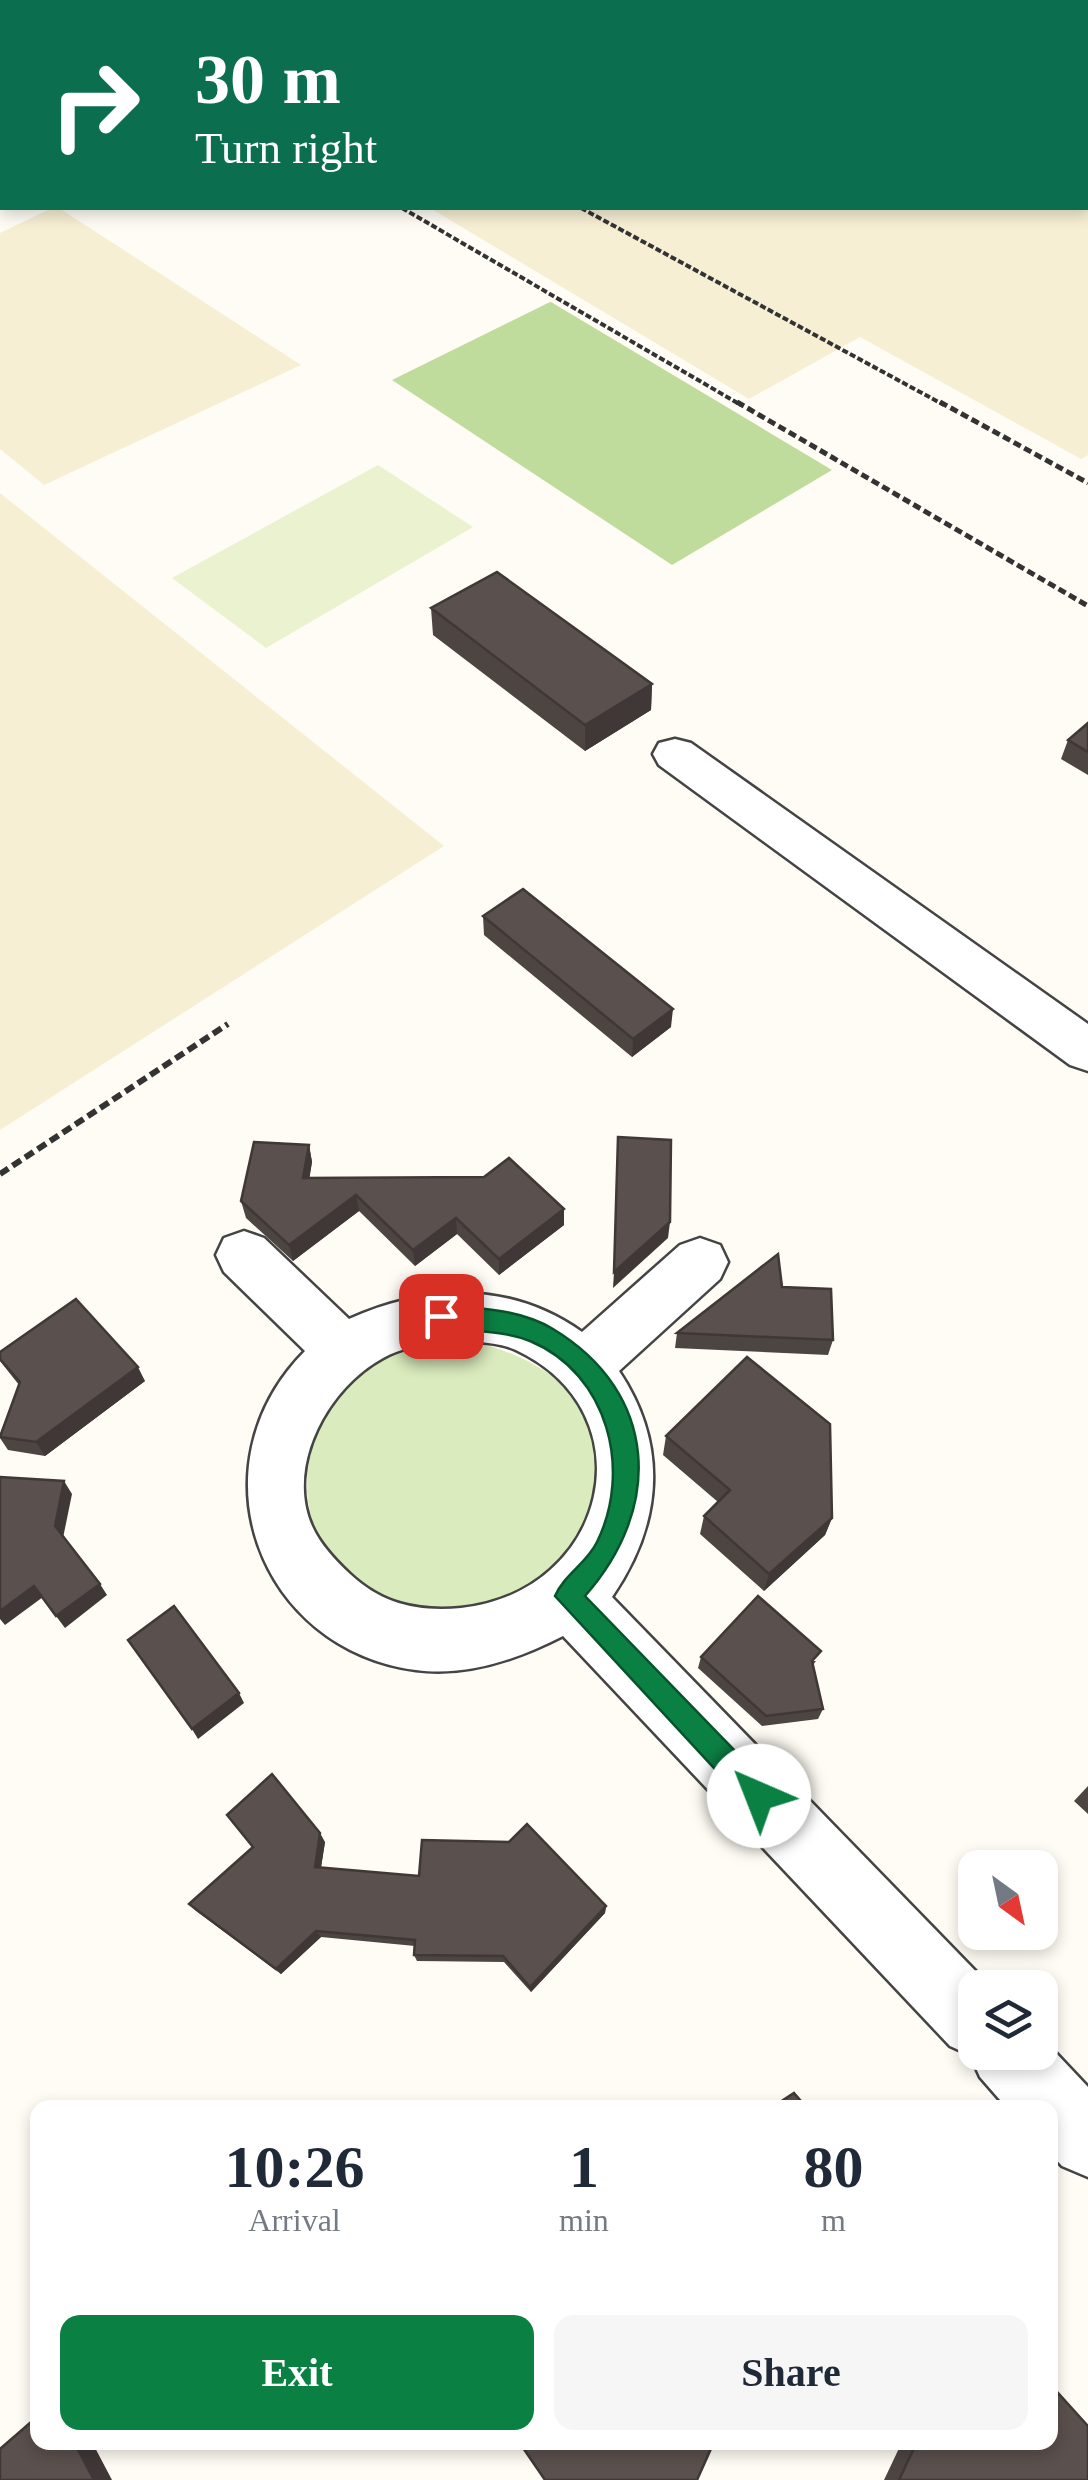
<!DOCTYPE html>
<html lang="en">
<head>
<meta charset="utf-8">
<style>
	:root { --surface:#fff; --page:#f6f6f7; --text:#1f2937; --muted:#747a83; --accent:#0b8043 }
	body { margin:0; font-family:"Times New Roman",serif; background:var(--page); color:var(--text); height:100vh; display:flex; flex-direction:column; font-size:38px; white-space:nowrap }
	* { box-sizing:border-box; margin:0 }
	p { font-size:32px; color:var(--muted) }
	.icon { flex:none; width:55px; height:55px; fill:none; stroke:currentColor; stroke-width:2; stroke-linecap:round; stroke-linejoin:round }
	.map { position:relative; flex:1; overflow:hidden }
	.drawer { position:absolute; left:30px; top:2100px; width:1028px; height:350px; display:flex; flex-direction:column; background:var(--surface); border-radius:20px; box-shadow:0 5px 15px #0003 }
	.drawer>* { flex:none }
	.banner { position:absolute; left:0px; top:0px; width:1090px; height:210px; box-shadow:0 5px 15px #0003; background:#0b6e4f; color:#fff; overflow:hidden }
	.needle { width:65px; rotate:147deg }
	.tools { position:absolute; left:958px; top:1850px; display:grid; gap:20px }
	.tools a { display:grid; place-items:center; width:100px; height:100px; border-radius:20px; background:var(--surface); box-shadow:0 5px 15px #0003; font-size:50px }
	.pin { position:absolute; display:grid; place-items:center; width:85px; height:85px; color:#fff; margin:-42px; border-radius:20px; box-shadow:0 5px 15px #0006 }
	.me { position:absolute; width:110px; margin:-55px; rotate:316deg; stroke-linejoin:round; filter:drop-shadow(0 0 8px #0008) }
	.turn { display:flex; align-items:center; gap:35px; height:210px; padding:0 30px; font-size:45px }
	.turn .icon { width:130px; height:130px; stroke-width:2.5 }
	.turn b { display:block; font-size:70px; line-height:85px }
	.eta { display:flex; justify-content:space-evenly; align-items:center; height:170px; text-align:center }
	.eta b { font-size:60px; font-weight:800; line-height:70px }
	.cta { display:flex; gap:20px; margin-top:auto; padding:20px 30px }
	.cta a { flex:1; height:115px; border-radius:20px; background:var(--accent); color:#fff; font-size:40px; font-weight:800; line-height:115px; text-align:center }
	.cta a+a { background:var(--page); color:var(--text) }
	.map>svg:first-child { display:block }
	.farmland { fill:#f6efd4 }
	.green { fill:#daebbd }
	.forest { fill:#c0dc9c }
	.pitch { fill:#eaf2cf }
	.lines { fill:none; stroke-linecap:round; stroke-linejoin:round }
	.minor-casing { stroke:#444; stroke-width:5 }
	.path-far2 { stroke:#333; stroke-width:4; stroke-dasharray:6 2.5; stroke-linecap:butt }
	.path-far1 { stroke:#333; stroke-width:5; stroke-dasharray:8 4; stroke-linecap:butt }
	.path { stroke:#333; stroke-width:6; stroke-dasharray:10 5; stroke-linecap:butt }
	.minor { fill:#fff; fill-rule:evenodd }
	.wall { fill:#4d4542 }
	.shaded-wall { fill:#3f3836 }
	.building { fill:#5a504d; stroke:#3f3836; stroke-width:2.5 }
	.route { fill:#0b8043; stroke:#07532c; stroke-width:2.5 }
</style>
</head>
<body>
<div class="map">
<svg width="1088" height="2480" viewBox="0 0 1088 2480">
	<rect width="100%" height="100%" fill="#fffcf5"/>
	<path class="farmland" d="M67 0H955L960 2H72Z
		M1088 59V455L1081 459 860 337 749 399 430 208H1088Z
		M52 208H59L301 365 44 485 0 449V233Z
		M0 493 444 846 0 1130Z"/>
	<path class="green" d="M471 1341C750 1407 514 1737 339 1564 278 1503 311 1397 383 1359 410 1345 441 1343 471 1341Z"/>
	<path class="forest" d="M550 302H551L832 470 672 565 392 380Z"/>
	<path class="pitch" d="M378 465 473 527 266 648 172 578Z"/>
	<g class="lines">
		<g class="minor-casing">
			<path id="minor" d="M973 0H1005L1006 2H974Z
				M675 739 691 743 1088 1024V1071L1070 1065 659 765 653 754 659 743Z
				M244 1231 264 1238 349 1319C426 1284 510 1281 582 1332L680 1245 700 1238 720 1245 728 1262 720 1279 619 1371C669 1446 662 1524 612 1597L992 1988H975V2052H1040V2036L1088 2087V2177L1062 2166 1050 2153V2108H1007L980 2077 970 2055 950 2046 563 1636C518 1659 467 1677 416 1670 258 1649 191 1466 305 1351L224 1272 216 1255 224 1238ZM441 1341C465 1342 494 1340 516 1350 650 1413 608 1592 461 1608 418 1612 382 1604 350 1574 335 1560 320 1544 312 1526 285 1465 329 1387 383 1358 401 1348 421 1345 441 1341Z"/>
		</g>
		<path class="path-far2" d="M198 0 203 2
			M402 208 741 405
			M581 208 944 405"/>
		<path class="path-far1" d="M737 402 1088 606
			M940 402 1088 483"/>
		<path class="path" d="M0 1174 228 1024"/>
		<use href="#minor" class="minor"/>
	</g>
	<path class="wall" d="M431 608 652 684 651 710 585 751 433 635Z
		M1088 723V775L1061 759 1068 740Z
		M483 916 671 1027 632 1057 484 935Z
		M309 1145 312 1162 309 1178 564 1209V1225L499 1275 457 1234 415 1266 359 1211 293 1261 246 1218 241 1201Z
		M782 1287 833 1340 828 1355 675 1348 677 1333Z
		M0 1352 145 1381 45 1456 8 1450 0 1438V1434L19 1385 0 1361Z
		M666 1436 832 1518 825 1535 764 1591 700 1534 704 1516 718 1502 663 1455Z
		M701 1657 816 1661 813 1665 823 1709 818 1719 762 1726 698 1668Z
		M1088 1786V1814L1074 1801Z
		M325 1842 321 1867 606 1906 605 1913 531 1992 504 1962 417 1961 414 1955 415 1946 321 1937 281 1974 196 1911 189 1904Z
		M902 2442H1050L1088 2480H884Z"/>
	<path class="shaded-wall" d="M652 684 651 710 585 751V725Z
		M673 1009 671 1027 632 1057 633 1039Z
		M309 1145 312 1162 307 1194 303 1178Z
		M356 1195 359 1211 293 1261 289 1245Z
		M564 1209V1225L499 1275V1259Z
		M456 1218 457 1234 415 1266 413 1250Z
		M670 1222 668 1238 613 1288 614 1272Z
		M138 1367 145 1381 45 1456 36 1442Z
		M64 1481 72 1494 63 1538 55 1526Z
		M832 1518 825 1535 764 1591 769 1574Z
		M100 1584 107 1595 65 1628 56 1616Z
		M34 1586 43 1597 5 1625 0 1619V1611Z
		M239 1693 244 1703 198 1739 192 1729Z
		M320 1833 325 1842 320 1874 315 1867Z
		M606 1906 605 1913 531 1992 530 1987Z
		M316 1931 321 1937 281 1974 276 1969Z
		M74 2442H92L112 2480H94Z"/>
	<path class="building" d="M497 572 652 684 585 725 431 608Z
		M1088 723V752L1068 740Z
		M523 889 673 1009 633 1039 483 916Z
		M618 1137 671 1140 670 1222 614 1272Z
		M254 1142 309 1145 303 1178 484 1177 509 1158 564 1209 499 1259 456 1218 413 1250 356 1195 289 1245 241 1201Z
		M778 1254 782 1287 831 1289 833 1340 677 1333Z
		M76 1299 138 1367 36 1442 0 1437 20 1382 0 1359V1352Z
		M747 1357 830 1424 832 1518 769 1574 704 1516 730 1490 666 1436Z
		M0 1477 64 1481 55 1526 100 1584 56 1616 34 1586 0 1611Z
		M758 1596 821 1651 812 1661 823 1709 766 1716 701 1657Z
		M174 1606 239 1693 192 1729 128 1640Z
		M272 1774 320 1833 315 1867 419 1876 422 1840 509 1842 527 1824 606 1906 530 1987 503 1956 414 1955 415 1940 316 1931 276 1969 189 1904 253 1847 227 1815Z
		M794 2093 807 2108H771Z
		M1050 2384 1088 2426V2480H899L917 2442H1050Z
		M38 2416V2442H74L94 2480H0V2449Z
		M519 2442H714L697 2480H545Z"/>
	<path class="route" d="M441 1305C478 1308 520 1309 553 1329 659 1393 663 1508 585 1596L769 1786 773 1796 769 1806 759 1810 749 1806 555 1596C564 1575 587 1563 597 1542 632 1471 609 1374 530 1341 497 1328 464 1334 433 1323V1308Z"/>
</svg>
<div class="tools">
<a><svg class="needle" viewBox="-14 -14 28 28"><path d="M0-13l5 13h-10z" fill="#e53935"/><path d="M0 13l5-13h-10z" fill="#747a83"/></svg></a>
<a><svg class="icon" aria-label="layers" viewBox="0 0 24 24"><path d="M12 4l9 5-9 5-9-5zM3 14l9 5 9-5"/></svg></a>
</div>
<div class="pin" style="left:441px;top:1316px;background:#d93025"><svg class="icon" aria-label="arrive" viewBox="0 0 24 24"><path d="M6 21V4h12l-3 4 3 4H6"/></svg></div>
<svg class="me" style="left:759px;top:1796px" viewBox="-20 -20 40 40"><circle r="19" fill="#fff"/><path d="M0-13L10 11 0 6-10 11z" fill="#0b8043"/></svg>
<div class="banner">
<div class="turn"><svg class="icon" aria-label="right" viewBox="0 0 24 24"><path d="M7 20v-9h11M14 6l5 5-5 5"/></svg><div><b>30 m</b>Turn right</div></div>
</div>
<section class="drawer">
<div class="eta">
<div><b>10:26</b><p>Arrival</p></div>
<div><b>1</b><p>min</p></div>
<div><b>80</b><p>m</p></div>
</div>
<div class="cta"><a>Exit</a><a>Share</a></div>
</section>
</div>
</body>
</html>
